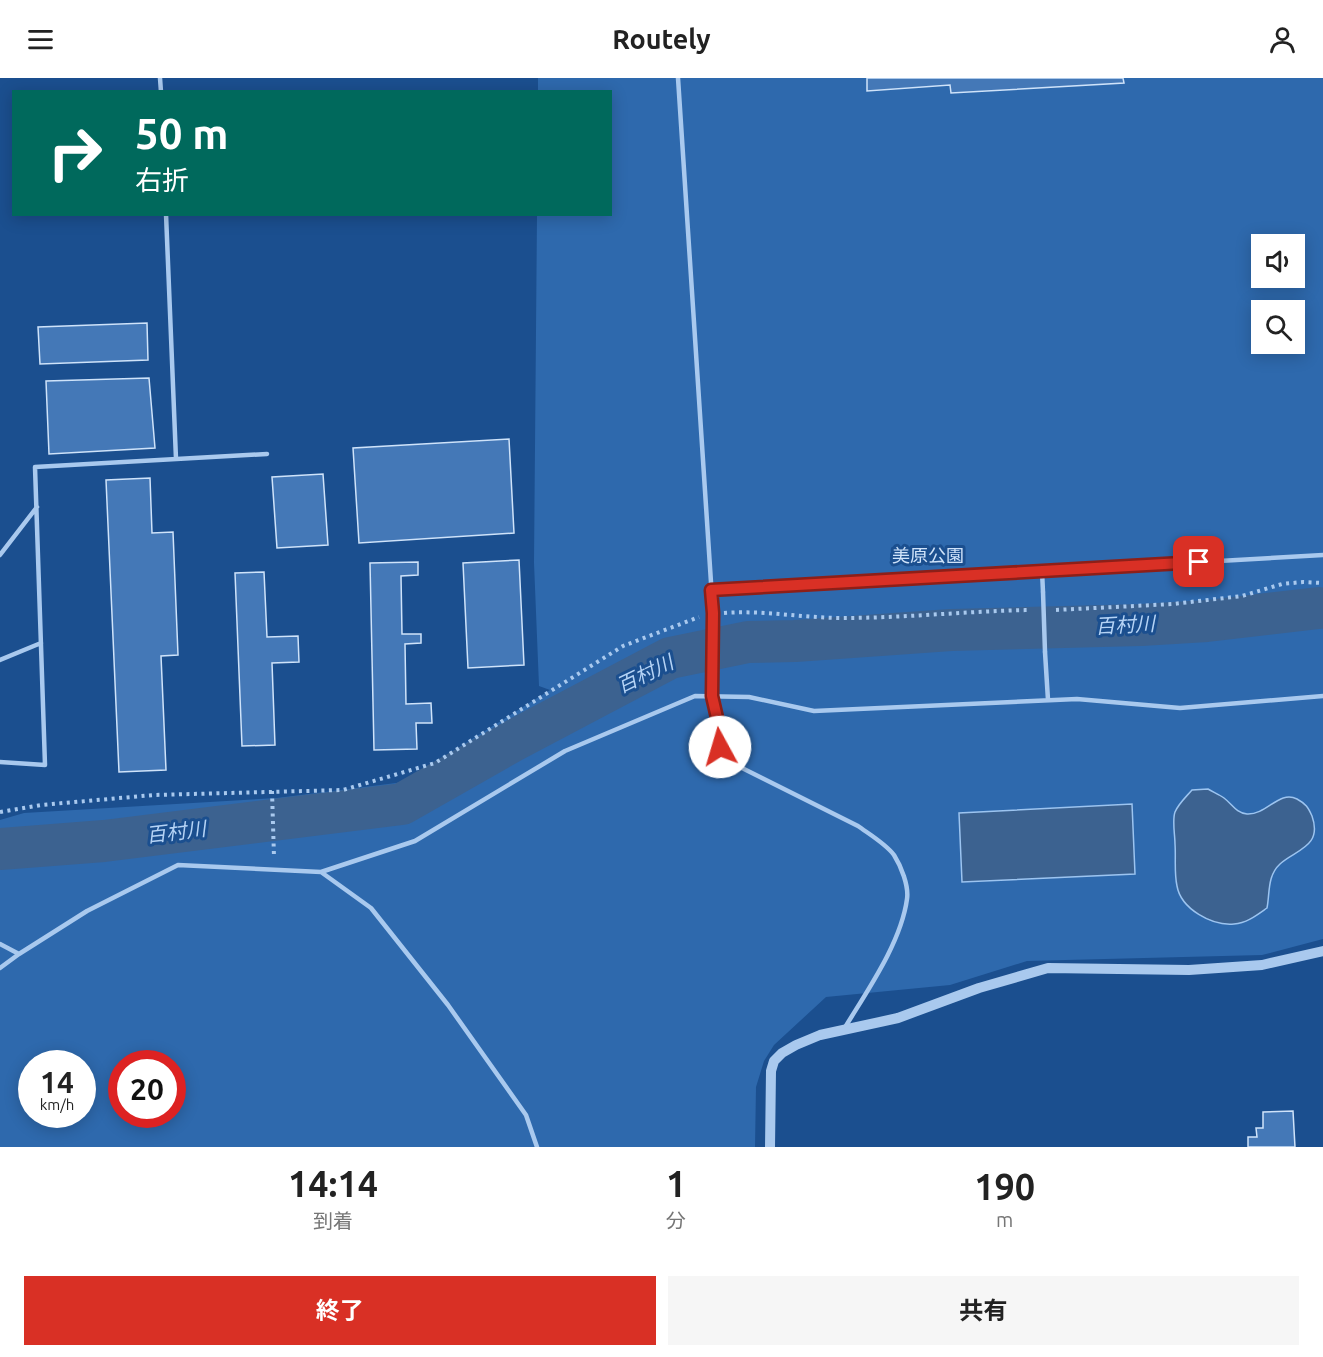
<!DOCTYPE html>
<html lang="ja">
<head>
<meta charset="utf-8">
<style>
	:root { --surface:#fff; --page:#f6f6f6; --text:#222; --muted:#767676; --accent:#d93025 }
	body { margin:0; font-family:Ubuntu,"Noto Sans JP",sans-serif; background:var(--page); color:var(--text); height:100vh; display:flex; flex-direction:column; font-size:22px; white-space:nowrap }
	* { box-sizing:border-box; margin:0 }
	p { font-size:20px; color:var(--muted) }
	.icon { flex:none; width:33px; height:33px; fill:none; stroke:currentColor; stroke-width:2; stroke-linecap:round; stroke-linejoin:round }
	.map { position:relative; height:1069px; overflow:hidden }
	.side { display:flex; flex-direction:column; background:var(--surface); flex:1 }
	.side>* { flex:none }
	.guide { position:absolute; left:12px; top:12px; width:600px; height:126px; border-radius:0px; box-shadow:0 3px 15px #0003; background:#00695c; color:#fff; overflow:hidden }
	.controls { position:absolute; left:1251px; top:156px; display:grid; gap:12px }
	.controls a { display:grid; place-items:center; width:54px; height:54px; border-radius:0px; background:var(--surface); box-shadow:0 3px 15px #0003; font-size:30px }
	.speed { position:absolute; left:18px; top:972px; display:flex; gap:12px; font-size:30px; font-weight:700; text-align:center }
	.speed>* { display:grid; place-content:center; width:78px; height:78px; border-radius:50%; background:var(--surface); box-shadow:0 3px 15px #0003; line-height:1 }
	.speed small { font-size:15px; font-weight:400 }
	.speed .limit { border:9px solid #d22; background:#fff; color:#111 }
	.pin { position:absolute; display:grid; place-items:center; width:51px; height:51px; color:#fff; margin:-26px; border-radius:12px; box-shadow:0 3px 9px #0006 }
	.me { position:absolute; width:66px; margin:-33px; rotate:354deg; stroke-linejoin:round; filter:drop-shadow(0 0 4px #0008) }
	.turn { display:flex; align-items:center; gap:21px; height:126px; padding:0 24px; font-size:27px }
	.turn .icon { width:78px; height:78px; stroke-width:2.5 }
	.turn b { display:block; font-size:42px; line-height:51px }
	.eta { display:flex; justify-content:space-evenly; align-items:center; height:102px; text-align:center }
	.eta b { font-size:36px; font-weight:700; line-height:42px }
	.cta { display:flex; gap:12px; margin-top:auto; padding:12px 24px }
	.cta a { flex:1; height:69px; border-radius:0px; background:var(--accent); color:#fff; font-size:24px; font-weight:700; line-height:69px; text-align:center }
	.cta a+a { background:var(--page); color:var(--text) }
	header { display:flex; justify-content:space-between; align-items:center; height:78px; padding:0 24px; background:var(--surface); font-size:27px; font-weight:700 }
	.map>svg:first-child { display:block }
	.green { fill:#2e69ad; fill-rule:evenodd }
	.water { fill:#3c6290; stroke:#9cc4f0; stroke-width:1.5 }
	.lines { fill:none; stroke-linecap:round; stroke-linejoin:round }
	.river { stroke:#3c6290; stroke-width:42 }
	.building { fill:#4478b7; stroke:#cfe3fa; stroke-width:1.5 }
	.path { stroke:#a9c9ee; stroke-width:4; stroke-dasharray:3 4.5; stroke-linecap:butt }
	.service { stroke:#a9c9ee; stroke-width:4.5 }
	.tertiary { stroke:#a9c9ee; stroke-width:10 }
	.service-bridge { stroke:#a9c9ee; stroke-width:4.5 }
	.route-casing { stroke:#8d1f18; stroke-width:15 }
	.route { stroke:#d93025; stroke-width:10 }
	.labels { text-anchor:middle; stroke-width:6; stroke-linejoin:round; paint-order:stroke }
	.park-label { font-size:18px; fill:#cfe3fa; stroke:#1b4f8f }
	.water-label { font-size:20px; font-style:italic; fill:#b5d3f5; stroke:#1b4f8f }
</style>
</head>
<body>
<header><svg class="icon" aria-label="menu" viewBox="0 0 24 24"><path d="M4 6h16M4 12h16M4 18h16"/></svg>Routely<svg class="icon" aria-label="person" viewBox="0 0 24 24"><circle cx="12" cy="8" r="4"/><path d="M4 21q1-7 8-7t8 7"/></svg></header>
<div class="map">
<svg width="1323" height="1069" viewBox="0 0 1323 1069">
	<rect width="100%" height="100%" fill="#1b4f8f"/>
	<path class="green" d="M538 0H1323V861L1262 877 1027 883 950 907 826 919 774 967 764 983 756 1009 755 1069H0V742L24 735 277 720 404 704 550 612 539 608 534 485 537 137 610 136V14L538 13ZM1262 166H1294V200H1262ZM1262 232H1294V266H1262ZM32 986H82V1036H32ZM122 986H172V1036H122Z"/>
	<path class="water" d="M1208 711C1213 714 1220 717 1224 720 1232 726 1236 735 1247 736 1267 737 1279 712 1297 721 1306 726 1308 729 1312 738 1323 769 1295 772 1280 786 1267 798 1270 815 1267 830 1257 837 1247 845 1234 846 1212 848 1181 831 1177 808 1174 795 1176 779 1175 766 1175 757 1172 742 1175 734 1179 725 1186 719 1192 712Z
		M1132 726 1135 796 962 804 959 735Z"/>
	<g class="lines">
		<path class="river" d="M0 771 104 763 402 726 511 664 670 580 748 564 795 563 951 552 1141 547 1207 543 1319 530"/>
	</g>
	<path class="building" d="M867 0H1123L1124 5 951 15 950 7 867 13Z
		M147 245 148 282 40 286 38 249Z
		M149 300 155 370 49 376 46 303Z
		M509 361 514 455 359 465 353 370Z
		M323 396 328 467 277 470 272 399Z
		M150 400 152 455 173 454 178 577 161 578 166 692 119 694 106 402Z
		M519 482 524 587 468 590 463 485Z
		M418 484V497L401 498 402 556H421V565L405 566 406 626 431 625 432 645H416L417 671 374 672 370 485Z
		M264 494 267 559 298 558 299 584 272 585 275 667 242 668 235 495Z
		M1293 1033 1295 1069H1248V1059H1257L1256 1050H1263V1034Z"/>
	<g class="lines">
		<path class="path" d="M1056 532 1173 526 1242 518 1282 506 1303 504 1323 505
			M724 535C765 532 802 540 843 540 905 540 968 533 1031 532
			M272 713 274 779
			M0 734 41 727 154 717 343 712 435 685 623 568 699 539"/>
		<path class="service" d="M160 0 161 14
			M678 0 713 535 712 618 718 644 720 669 740 689 858 748C869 756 886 766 894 777 901 788 909 808 907 821 901 865 867 913 844 951
			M166 136 176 381
			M0 477 37 429
			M1042 493 1043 514
			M711 512 1323 477
			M1045 574 1048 622
			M0 582 41 565
			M0 684 45 687 35 389 267 376
			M321 794 415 763 565 673 695 618 749 619 814 633 1077 621 1180 630 1323 618
			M0 866 19 876 87 833 178 787 321 794 371 830 448 927 526 1037 537 1069
			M0 890 19 876"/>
		<path class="tertiary" d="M770 1069 771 993 774 983 782 975 796 967 820 957 898 940 979 910 1048 890 1189 892 1262 887 1323 873"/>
		<path class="service-bridge" d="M1043 514 1045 574"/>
	</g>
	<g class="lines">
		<g class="route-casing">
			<path id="route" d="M720 669 718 644 712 618 713 535 711 512 1199 484"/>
		</g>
		<use href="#route" class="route"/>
	</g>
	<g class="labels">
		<g class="park-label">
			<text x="928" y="484">美原公園</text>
		</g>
		<g class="water-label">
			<text transform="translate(1125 547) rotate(-3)" y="7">百村川</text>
			<text transform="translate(645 596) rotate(-26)" y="7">百村川</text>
			<text transform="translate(176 754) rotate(-7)" y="7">百村川</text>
		</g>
	</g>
</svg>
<div class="controls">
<a><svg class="icon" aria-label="sound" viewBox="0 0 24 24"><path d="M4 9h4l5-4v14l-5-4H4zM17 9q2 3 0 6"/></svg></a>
<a><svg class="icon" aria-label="search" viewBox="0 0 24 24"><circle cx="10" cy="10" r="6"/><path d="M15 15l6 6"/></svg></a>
</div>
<div class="speed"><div>14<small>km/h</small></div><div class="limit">20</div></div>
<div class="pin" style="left:1199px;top:484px;background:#d93025"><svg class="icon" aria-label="arrive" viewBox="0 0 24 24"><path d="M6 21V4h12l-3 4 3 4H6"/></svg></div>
<svg class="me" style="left:720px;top:669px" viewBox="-20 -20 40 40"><circle r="19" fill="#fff"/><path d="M0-13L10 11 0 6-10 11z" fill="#d93025"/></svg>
<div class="guide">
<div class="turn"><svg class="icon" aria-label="right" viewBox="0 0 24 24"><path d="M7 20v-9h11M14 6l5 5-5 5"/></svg><div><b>50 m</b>右折</div></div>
</div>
</div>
<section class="side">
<div class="eta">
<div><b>14:14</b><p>到着</p></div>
<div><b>1</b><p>分</p></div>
<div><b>190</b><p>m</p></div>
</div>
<div class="cta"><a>終了</a><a>共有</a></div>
</section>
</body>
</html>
